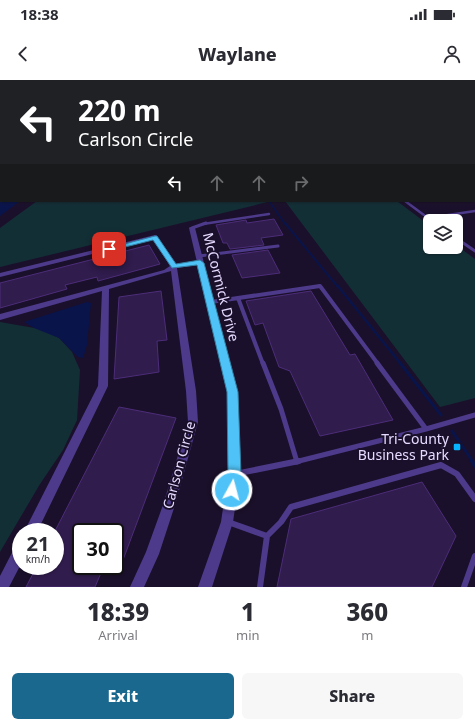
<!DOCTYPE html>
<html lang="en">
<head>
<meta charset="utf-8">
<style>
	:root { --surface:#fff; --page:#f7f7f7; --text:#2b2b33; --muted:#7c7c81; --accent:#1b688f }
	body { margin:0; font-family:"Noto Sans",sans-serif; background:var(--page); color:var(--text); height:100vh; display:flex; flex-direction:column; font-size:15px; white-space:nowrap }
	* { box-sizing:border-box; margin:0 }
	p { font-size:13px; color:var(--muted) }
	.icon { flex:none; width:22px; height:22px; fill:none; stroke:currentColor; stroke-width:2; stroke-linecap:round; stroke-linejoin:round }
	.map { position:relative; height:507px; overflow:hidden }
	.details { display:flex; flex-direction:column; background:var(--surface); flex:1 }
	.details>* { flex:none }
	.hud { position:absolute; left:0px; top:0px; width:475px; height:122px; box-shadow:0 1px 3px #0004; background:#202124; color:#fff; overflow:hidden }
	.controls { position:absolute; left:423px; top:134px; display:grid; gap:8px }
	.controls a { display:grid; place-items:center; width:40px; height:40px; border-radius:6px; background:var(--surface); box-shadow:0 1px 3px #0004; font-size:20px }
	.speed { position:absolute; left:12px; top:443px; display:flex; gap:8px; font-size:20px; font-weight:700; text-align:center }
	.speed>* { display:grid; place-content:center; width:52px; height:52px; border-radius:50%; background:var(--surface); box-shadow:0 1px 3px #0004; line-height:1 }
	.speed small { font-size:10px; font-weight:400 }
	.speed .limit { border:2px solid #111; border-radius:6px; background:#fff; color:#111 }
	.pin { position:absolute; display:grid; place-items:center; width:34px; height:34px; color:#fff; margin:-17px; border-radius:8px; box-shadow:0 2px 6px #0006 }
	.me { position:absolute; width:44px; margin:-22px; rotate:7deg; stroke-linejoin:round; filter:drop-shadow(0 0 3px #0008) }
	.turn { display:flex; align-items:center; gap:14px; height:84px; padding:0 12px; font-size:18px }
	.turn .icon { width:52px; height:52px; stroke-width:2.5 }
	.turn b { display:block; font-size:28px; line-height:34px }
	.lanes { display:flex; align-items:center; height:38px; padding:0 12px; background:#0003; justify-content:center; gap:20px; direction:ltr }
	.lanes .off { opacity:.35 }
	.eta { display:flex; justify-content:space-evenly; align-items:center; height:68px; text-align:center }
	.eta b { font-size:24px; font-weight:800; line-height:28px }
	.button { display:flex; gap:8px; margin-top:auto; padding:8px 12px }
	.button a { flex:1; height:46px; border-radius:6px; background:var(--accent); color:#fff; font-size:16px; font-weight:800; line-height:46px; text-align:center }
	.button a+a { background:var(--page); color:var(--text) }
	.status { display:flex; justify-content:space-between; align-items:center; height:28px; padding:0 20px; background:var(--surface); direction:ltr }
	.status svg { height:11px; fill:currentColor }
	header { display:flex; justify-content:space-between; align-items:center; height:52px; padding:0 12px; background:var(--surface); font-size:18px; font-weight:800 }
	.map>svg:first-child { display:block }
	.green { fill:#132f36 }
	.water { fill:#09144b }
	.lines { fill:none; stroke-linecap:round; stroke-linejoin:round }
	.stream-far4 { stroke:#09144b; stroke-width:1.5 }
	.stream-far3 { stroke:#09144b; stroke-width:2 }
	.stream-far2 { stroke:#09144b; stroke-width:2.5 }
	.stream-far1 { stroke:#09144b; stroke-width:3 }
	.stream { stroke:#09144b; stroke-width:4 }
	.building { fill:#301c4d; stroke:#4c2d79 }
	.lane-far4 { stroke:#4e3a8b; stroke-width:2.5 }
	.lane-far3 { stroke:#4e3a8b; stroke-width:3 }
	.lane-far2 { stroke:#4e3a8b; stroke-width:4 }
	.lane-far1 { stroke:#4e3a8b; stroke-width:5 }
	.lane { stroke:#4e3a8b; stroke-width:6 }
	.street { fill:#4e3a8b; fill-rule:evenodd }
	.secondary { fill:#9372ff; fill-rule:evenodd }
	.route { fill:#4fc3f7; stroke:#337fa1 }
	.poi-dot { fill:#07b2ff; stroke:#1b102b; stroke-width:1.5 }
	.labels { text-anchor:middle; stroke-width:4; stroke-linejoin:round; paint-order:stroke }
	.near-street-label { font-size:14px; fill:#e6dbff; stroke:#1b102b }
	.near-poi-label { font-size:14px; fill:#e6dbff; stroke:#1b102b; text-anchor:end }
</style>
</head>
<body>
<div class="status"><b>18:38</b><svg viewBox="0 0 49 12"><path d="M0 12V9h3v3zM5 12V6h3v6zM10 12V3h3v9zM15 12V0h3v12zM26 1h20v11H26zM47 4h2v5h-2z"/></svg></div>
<header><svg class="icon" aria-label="back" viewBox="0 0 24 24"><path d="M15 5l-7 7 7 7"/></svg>Waylane<svg class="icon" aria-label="person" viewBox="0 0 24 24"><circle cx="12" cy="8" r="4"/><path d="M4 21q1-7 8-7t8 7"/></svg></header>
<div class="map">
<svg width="475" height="507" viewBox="0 0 475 507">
	<rect width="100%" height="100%" fill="#1b102b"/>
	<path class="green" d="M37 121H272L0 187V148Z
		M285 121H397L430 146V167H456V165L475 179V318L440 327Z
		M0 242 40 249 59 258 72 272 80 290 77 340 63 370 40 404 0 472Z"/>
	<path class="water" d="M0 65 1 121H20L0 136Z
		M87 222 91 223 87 265 83 278 78 277 59 258 34 248 24 242Z"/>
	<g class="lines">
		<path class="stream-far4" d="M269 121 285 144"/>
		<path class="stream-far3" d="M285 143 337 206"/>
		<path class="stream-far2" d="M337 205 401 284"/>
		<path class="stream-far1" d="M400 283 441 335
			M452 351 473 382"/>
		<path class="stream" d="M472 381 475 386"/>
	</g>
	<path class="building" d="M274 139 283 155 261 158 264 165 230 169 227 163H223L216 145 246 140 247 143Z
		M149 165 160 184 98 201 97 197 65 205 67 209 0 228V203Z
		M268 170 280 193 242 198 232 175Z
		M161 211 167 260 157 261 159 292 114 299 119 217Z
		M311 211 350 275 355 274 393 340 320 356 290 291 279 287 263 243 255 245 246 221Z
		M119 327 176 338 123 480 115 478V452H81V486H104L95 507H26L37 486H55V451Z
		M422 402 456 456 432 507H277L291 439Z"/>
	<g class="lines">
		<path class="lane-far4" d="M405 121 432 141
			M428 138 475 131
			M203 144 269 134"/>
		<path class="lane-far3" d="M192 148 206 143
			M456 158 475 171
			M199 176 278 166"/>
		<path class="lane-far2" d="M238 218 263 284
			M211 222 320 206 378 284"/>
		<path class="lane-far1" d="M263 283 281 329 297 382
			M426 349 475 335
			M295 382 426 349 377 283"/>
		<path class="lane" d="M235 394 299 381
			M228 442 267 456
			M260 507 267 456 281 442 291 427 441 385 457 394 475 419
			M464 507 475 476"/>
		<path class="street" d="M190 147 195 148 237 312 240 394 233 442 212 507H198L221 442 228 394 227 312 198 185 177 188 196 311 198 342 175 425 159 474 144 507H130L146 472 163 425 188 342 186 311 171 191 109 209 108 306 37 452H24L98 306 102 211 0 240V234L164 190 170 186 153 159 0 197V193L155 155 157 156 176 185 197 182 189 148Z
			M21 463V484L9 507H0V496L16 465Z"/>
		<path class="secondary" d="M474 99 475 100V104L474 103Z"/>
	</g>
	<linearGradient id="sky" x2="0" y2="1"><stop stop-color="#0f0918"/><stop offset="0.45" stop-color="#393755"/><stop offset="1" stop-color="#393755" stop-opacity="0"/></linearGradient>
	<rect width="475" height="128" fill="url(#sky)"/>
	<path class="route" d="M155 156H157L176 184 200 180 204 183 238 312 241 394 236 415 232 417 227 415 225 410 228 394 227 312 197 185 172 188 153 160 109 171 105 169Z"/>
	<rect class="poi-dot" x="453" y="363" width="8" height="8" rx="2"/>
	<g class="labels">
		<g class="near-street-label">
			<text transform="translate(221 207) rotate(76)" y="5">McCormick Drive</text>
			<text transform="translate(179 385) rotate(-75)" y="5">Carlson Circle</text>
		</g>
		<g class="near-poi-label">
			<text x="449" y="364">Tri-County<tspan x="449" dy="16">Business Park</tspan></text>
		</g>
	</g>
</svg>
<div class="controls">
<a><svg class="icon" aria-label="layers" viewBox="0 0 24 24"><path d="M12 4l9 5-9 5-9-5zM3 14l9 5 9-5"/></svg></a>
</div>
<div class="speed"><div>21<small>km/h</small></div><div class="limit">30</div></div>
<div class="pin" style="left:109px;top:169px;background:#d93025"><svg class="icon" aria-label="arrive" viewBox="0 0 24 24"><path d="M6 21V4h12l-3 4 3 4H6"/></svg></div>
<svg class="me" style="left:232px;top:410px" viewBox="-20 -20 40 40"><circle r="17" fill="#4fc3f7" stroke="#fff" stroke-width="3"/><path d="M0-11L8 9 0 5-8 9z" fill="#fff"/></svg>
<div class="hud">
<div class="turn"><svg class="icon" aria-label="left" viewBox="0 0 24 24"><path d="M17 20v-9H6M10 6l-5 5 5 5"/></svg><div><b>220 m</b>Carlson Circle</div></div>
<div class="lanes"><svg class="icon" aria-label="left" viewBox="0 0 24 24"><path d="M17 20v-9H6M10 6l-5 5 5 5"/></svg><svg class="icon off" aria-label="ahead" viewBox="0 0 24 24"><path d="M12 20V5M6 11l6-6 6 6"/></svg><svg class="icon off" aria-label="ahead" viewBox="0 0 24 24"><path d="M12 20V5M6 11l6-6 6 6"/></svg><svg class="icon off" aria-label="right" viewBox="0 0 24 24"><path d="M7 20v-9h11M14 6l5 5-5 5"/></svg></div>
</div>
</div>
<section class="details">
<div class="eta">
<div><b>18:39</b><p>Arrival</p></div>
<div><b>1</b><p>min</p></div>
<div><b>360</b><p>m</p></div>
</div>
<div class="button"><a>Exit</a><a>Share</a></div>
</section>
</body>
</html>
